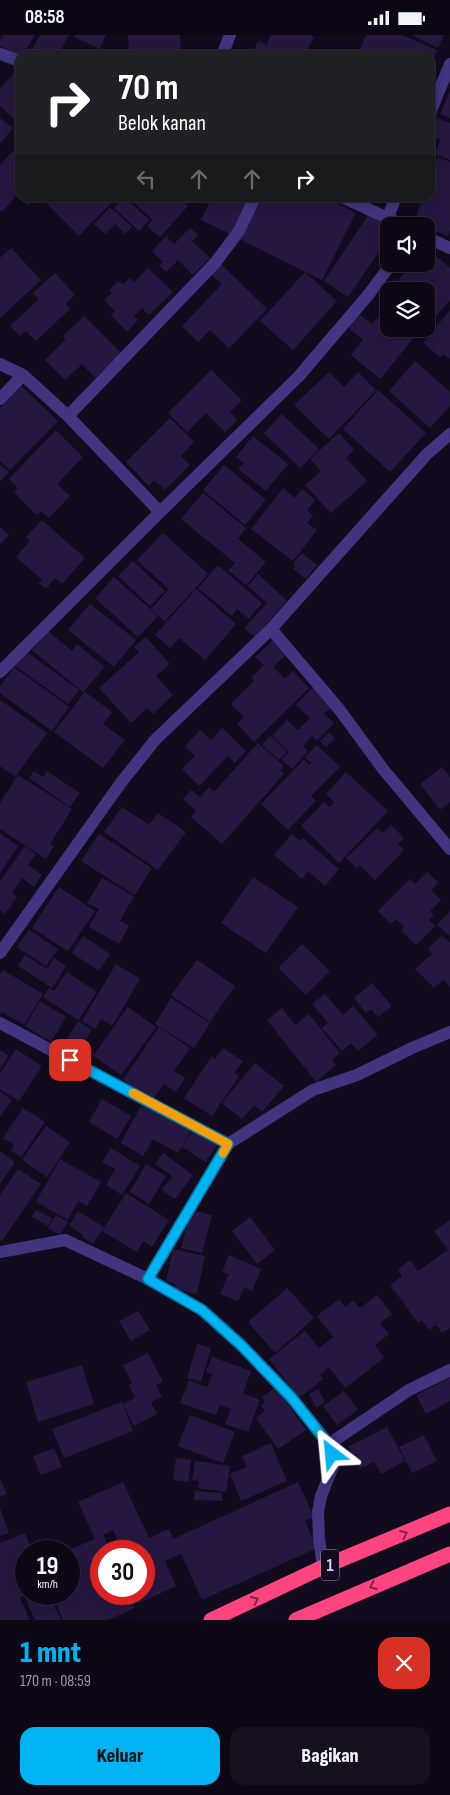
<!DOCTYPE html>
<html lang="id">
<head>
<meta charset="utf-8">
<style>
	:root { --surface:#0e0816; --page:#17111f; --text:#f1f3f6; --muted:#9b9aa1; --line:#2e2935; --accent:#00b4f4 }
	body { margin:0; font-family:"Sofia Sans Condensed",sans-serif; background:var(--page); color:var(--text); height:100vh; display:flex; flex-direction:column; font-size:19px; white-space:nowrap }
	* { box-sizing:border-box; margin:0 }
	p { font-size:16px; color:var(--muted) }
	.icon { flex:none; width:28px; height:28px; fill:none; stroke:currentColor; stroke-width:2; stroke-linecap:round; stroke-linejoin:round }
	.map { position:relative; height:1585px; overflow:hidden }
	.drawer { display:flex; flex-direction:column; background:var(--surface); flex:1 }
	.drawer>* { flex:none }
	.guide { position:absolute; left:15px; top:15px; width:420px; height:152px; border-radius:15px; box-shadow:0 2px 12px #0003,0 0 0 1px var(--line); background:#202124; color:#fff; overflow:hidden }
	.buttons { position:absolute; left:380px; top:182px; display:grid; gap:10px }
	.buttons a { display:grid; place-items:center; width:55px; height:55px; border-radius:10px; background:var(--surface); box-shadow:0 2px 12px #0003,0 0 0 1px var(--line); font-size:25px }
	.speed { position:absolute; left:15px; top:1505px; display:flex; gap:10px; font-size:25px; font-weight:700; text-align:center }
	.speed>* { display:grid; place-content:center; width:65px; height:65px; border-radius:50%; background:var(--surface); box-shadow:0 2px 12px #0003,0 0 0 1px var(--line); line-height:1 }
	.speed small { font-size:12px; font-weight:400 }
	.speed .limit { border:8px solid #d22; background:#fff; color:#111 }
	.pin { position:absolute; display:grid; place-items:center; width:42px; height:42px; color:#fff; margin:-21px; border-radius:10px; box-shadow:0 2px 8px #0006 }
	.me { position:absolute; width:55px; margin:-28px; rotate:331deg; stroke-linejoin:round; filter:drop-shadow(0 0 4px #0008) }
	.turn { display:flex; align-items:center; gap:18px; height:105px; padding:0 20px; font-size:22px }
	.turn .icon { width:65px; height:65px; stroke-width:2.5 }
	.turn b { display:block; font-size:35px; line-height:42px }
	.lanes { display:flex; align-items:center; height:48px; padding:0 20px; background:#0003; justify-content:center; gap:25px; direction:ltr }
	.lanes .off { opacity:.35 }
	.round { display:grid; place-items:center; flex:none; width:52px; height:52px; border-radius:15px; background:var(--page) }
	.overview { display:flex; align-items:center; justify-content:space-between; height:85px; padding:0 20px }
	h1 { font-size:30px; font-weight:800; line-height:38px; color:var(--accent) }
	.action { display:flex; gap:10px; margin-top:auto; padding:10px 20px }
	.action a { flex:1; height:58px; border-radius:15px; background:var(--accent); color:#111; font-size:20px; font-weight:800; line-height:58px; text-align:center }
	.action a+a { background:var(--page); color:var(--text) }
	.status { display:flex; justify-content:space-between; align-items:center; height:35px; padding:0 25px; background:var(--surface); direction:ltr }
	.status svg { height:14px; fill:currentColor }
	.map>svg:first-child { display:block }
	.building { fill:#261740 }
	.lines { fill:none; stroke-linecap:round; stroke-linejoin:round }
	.street { stroke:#43347f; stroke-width:12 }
	.highway { stroke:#ff447f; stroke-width:15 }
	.oneway { stroke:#7d254a }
	.route-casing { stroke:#00759f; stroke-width:12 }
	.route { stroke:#00b4f4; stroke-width:9 }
	.slow { stroke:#f59e0b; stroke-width:9 }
	.labels { text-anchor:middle; stroke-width:5; stroke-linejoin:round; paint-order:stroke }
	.shield { fill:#120b1e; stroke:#9d90bc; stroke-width:1 }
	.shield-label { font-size:18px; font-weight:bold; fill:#d8c9ff }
</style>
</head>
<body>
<div class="status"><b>08:58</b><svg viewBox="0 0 49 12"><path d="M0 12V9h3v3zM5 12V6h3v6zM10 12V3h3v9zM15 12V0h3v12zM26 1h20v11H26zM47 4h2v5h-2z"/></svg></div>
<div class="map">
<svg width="450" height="1585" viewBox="0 0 450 1585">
	<rect width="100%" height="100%" fill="#120b1e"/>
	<path class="building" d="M3 0H35L23 20H20V23L0 11V5Z
		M40 0H69L58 20H29Z
		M75 0H106L100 14 74 2Z
		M128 0H180L181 20H129Z
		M271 0H310L314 2 305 20H299L292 16 290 20H242L244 15 252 19 258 6 267 9Z
		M366 0H402L437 15 430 31V20H370L359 16Z
		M412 0H444L438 13Z
		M20 31V89L0 71V54Z
		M450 56V83L440 79Z
		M0 83 13 93 0 109Z
		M437 83 450 88V125L435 119 440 105 430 101Z
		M20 108V162H35L28 170 17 160 2 177 0 175V130Z
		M438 122 450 127V195L448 201 414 188 423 162H430V144Z
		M53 162H117L79 201 47 169Z
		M124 162 149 185 139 196 114 173Z
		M128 162H178L188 171 160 202 147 191 153 185Z
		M212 162H252L234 201 201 185Z
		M259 162H326L356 178 322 245 239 204Z
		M110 172 132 192 125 199 115 189 106 199 94 189Z
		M369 179 389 193V202L348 262 324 246Z
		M190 193 198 200 192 206 210 223 193 240 178 225 166 237 159 230 163 227 152 216 166 201 174 209Z
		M11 213 41 245 0 283V223Z
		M434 219 450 233V265L432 286 426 281V256H396L392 253 410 231 419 238Z
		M221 229 267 274 229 313 210 295 198 307 182 291 222 249 211 239Z
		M148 233 173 257 149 280 142 273 134 281 138 285 127 297 111 280 115 276 104 265 112 258 109 255 118 246 123 250 130 243 134 247Z
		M305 237 337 266 293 315 260 286Z
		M55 238 75 260 65 269 70 274 36 306 26 296 20 301 10 291 39 264 33 258Z
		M389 269V294H421L380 344 351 320 363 305 348 293 359 279 372 289Z
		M450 275V324L443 319 440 322 423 308Z
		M84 281 121 318 95 343 82 329 65 345 45 325 66 304 63 301Z
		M415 326 450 357V371L430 393 389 356Z
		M211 335 242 365 230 377 237 385 225 397 206 378 187 397 168 378Z
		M329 337 344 352 358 337 376 355 329 404 294 370Z
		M21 351 58 386 10 435 0 426V373Z
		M378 355 426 398 390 437 343 394Z
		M282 379 319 414 300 433 264 398Z
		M170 383 194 407 181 421 190 430 165 455 154 445 149 451 126 427Z
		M56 395 83 422 57 449 70 461 49 483 41 476 37 480 14 458 18 453 9 444Z
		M339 398 354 415 346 423 367 446 331 478 305 450 321 436 310 424Z
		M253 401 288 429 266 456 238 434 244 428 236 422Z
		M0 430 9 437 0 447Z
		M224 430 266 465 245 490 203 455Z
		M283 453 295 463 302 454 315 465 307 475 313 480 307 488 317 495 293 526 251 494Z
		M203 458 246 493 238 504 266 527 246 550 228 535 235 528 181 484Z
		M42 485 85 523 62 549 55 543 46 554 39 548 42 545 16 522 30 506 26 502Z
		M0 492 9 500 0 509Z
		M163 498 208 539 165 586 151 574 169 554 137 525Z
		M302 518 317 530 306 544 293 534 296 531 293 529Z
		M133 526 165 556 150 571 118 541Z
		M218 530 262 568 249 584 237 574 232 581 198 553Z
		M258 539 287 566 255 602 244 593 267 568 248 551Z
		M114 542 158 581 138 602 95 563Z
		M196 554 236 589 205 625 179 603 170 613 155 600Z
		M90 569 136 605 114 632 68 595Z
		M48 596 72 616 77 609 105 632 84 656 112 677 103 689 125 705 103 733 54 697 84 658 32 615Z
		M146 602 170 629 156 641 173 660 153 679 147 673 131 688 99 653 139 617 134 612Z
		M275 603 289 617 273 632 285 644 293 636 309 653 254 707 237 689 244 682 231 669 254 646 251 643 264 630 255 622Z
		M25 616 79 655 68 669 14 630Z
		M14 632 69 672 52 696 0 658V652Z
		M313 652 333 670 324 679 334 688 317 706 312 701 303 711 308 716 292 734 281 724 289 717 272 701 287 685 298 695 310 683 296 670Z
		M0 665 47 698 15 742 0 731Z
		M222 693 246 716 235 728 228 721 199 751 182 734 195 721 185 711 200 695 211 705Z
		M329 697 335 703 326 712 320 706Z
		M270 701 287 716 279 725 262 710Z
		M258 708 284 731 280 735 284 739 222 809 191 782 196 776 183 764 191 755 200 762 209 752 214 757Z
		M317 710 340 732 311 761 316 766 288 795 261 769 304 724 309 730 311 728 305 722Z
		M442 732 450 742V767L440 775 420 749Z
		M34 736 43 742 47 736 80 758 70 772 29 743Z
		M346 737 388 776 339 828 301 791 324 767 330 772 334 767 326 759Z
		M18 740 72 774 50 809 54 811 46 824 0 794V768Z
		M122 772 149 790 158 778 186 797 158 835 104 797Z
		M391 790 404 803 398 809 404 815 375 845 360 830 357 833 346 823 377 793 383 798Z
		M0 798 18 811 0 838Z
		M99 799 152 833 135 860 81 826Z
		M292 799 300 806 303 803 339 834 325 851 308 836 302 844 274 820Z
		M25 811 36 819 28 830 42 840 34 852 22 843 12 858 17 862 5 879 0 875V846Z
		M427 837 438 847 431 855 441 865 430 876 434 880 429 885 435 891 416 910 401 895 404 892 396 884 391 889 378 876 410 844 415 849Z
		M253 842 298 872 266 918 221 888Z
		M102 843 134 861 120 886 129 891 119 909 89 892 99 874 87 868Z
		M59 852 95 876 68 916 32 893Z
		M450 876V901L437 890Z
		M29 895 58 914 46 931 17 912Z
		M442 900 450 908V952L443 944 434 953 415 934 432 919 428 914Z
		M83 901 110 919 99 936 72 918Z
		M302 909 330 936 306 960 278 933Z
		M25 920 47 934 54 923 66 931 52 953 18 931Z
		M197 925 235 951 210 987 171 960Z
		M116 929 140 944 112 991 101 984 95 994 82 986Z
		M3 935 43 959 24 990 2 977 0 980V940Z
		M67 937 97 957 78 985 43 962 49 953 54 956Z
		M372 948 392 971 378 982 371 974 366 978 354 963Z
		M325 959 343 980 353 971 378 1000 358 1016 351 1008 342 1016 322 993 328 988 312 969Z
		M171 963 210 988 194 1013 155 989Z
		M40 966 66 982 51 1007 25 991Z
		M128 972 156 992 121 1040 93 1021Z
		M282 973 295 990 309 979 340 1018 332 1025 336 1030 316 1047 267 985Z
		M78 986 92 995 77 1019 63 1010Z
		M159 992 190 1013 174 1036 185 1043 176 1057 164 1049 153 1065 123 1045Z
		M223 1013 243 1026 234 1038 239 1041 212 1081 184 1063 211 1022 215 1024Z
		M16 1014 42 1031 19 1066 0 1054V1038Z
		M0 1015 9 1021 0 1034Z
		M255 1028 284 1051 262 1077 254 1070 242 1084 222 1068Z
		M0 1057 12 1065 0 1082Z
		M102 1064 131 1081 117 1104 89 1087Z
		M142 1069 191 1096 178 1118 153 1104 143 1121 121 1108Z
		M23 1073 45 1087 21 1122 11 1115 14 1110 3 1103Z
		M46 1091 70 1107 47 1142 22 1125Z
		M194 1094 218 1108 206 1127 182 1112Z
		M111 1113 140 1131 122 1160 106 1150 115 1134 102 1127Z
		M0 1116 15 1127 0 1149Z
		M163 1118 193 1140 175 1164 162 1155 172 1141 155 1129Z
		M60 1124 101 1147 87 1171 78 1166 68 1185 36 1167Z
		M146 1129 166 1141 149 1169 130 1157Z
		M18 1134 41 1149 2 1206 0 1205V1160Z
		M126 1158 169 1185 152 1212 143 1206 137 1217 102 1196Z
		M36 1175 52 1183 48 1191 32 1182Z
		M191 1175 212 1180 202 1218 181 1213Z
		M78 1176 104 1192 93 1209 82 1202 83 1200 69 1191Z
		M56 1180 68 1187 60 1200 48 1193Z
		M250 1182 275 1215 257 1229 232 1196Z
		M450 1185V1293L442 1298 436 1290 429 1295 422 1285 418 1288 390 1250 402 1241 398 1234 410 1225 418 1236 448 1215 434 1196Z
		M173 1214 205 1221 197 1259 175 1254 176 1249 166 1246Z
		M229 1220 261 1234 252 1256 244 1252 238 1266 220 1259 229 1239 222 1237Z
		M287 1253 314 1283 275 1318 248 1287Z
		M377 1260 392 1279 380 1288 389 1299 375 1310 384 1323 345 1353 329 1332 320 1340 323 1344 299 1363 269 1324 305 1296 319 1313 333 1302 317 1281 339 1264 345 1272 353 1265 360 1273Z
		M138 1276 150 1295 131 1306 119 1286Z
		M197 1309 211 1313 201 1347 187 1343Z
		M148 1318 163 1347 156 1350 162 1362 151 1367 157 1379 134 1391 123 1369 135 1363 129 1350 132 1349 123 1330Z
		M212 1322 251 1336 243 1358 260 1365 248 1397 225 1389 231 1374 220 1370 216 1380 180 1368 189 1345 207 1352 212 1339 206 1337Z
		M82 1330 94 1369 38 1387 26 1347Z
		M450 1342V1366L426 1379 416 1360Z
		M276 1352 306 1395 278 1414 256 1383 265 1376 261 1370 265 1367 262 1362Z
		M318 1354 325 1367 316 1373 309 1359Z
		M344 1356 358 1375 337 1390 323 1371Z
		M122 1367 133 1396 64 1423 52 1394Z
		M190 1380 235 1397 223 1428 178 1411Z
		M387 1392 405 1426 381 1439 374 1427 360 1434 348 1412Z
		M424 1400 437 1426 412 1438 399 1412Z
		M271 1408 287 1446 241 1466 230 1439 247 1432 242 1421Z
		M54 1413 62 1432 41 1440 33 1421Z
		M176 1423 191 1425 188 1447 173 1445Z
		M195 1426 230 1431 226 1457 198 1453 199 1446 192 1445Z
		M0 1444 7 1459 0 1462Z
		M123 1447 149 1503 169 1494 173 1504 298 1447 314 1482 305 1486 317 1513 202 1565 181 1519 165 1526 176 1551 138 1569 133 1559H144V1516H122L113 1495 103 1500 111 1516H101V1559H129L135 1573 108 1585H63L52 1559H69V1515L95 1504 78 1467Z
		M195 1456 222 1458V1466L194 1465Z
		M0 1473 9 1498 0 1501Z
		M25 1498 32 1516H26V1526L20 1528 26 1543V1560L20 1563 30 1585H0V1508Z
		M35 1559H49L61 1585H35L25 1563Z"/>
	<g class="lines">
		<path class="street" d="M0 19 20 26
			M222 20 230 0
			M430 78 450 29
			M342 162 405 191
			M388 182 396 162
			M426 202 450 213
			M0 329 23 340 68 381 160 477
			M0 364 23 340
			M68 381 215 228 239 196 255 162
			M271 594 339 674 383 734 450 814
			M0 637 160 477 299 341 369 259 391 229
			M0 918 120 749 155 705 271 594 427 419 450 399
			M0 988 228 1109 148 1244 202 1275 241 1310 291 1362 329 1409 409 1355 450 1335
			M228 1109 313 1055 357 1040 412 1013 450 997
			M0 1217 65 1205 148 1244
			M323 1532 319 1503 318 1477 321 1461 334 1429 329 1409"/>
		<path class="highway" d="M211 1585 323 1532 450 1479
			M296 1585 450 1519"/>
	</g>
	<defs><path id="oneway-chevron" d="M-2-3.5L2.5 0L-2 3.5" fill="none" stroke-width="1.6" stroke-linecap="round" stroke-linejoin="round" transform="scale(1.25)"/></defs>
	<g class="oneway">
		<use href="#oneway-chevron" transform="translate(404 1499) rotate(-23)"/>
		<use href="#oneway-chevron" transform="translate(373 1551) rotate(157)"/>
		<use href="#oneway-chevron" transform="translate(255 1565) rotate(-25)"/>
	</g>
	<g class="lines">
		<g class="route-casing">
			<path id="route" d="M70 1025 228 1109 148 1244 202 1275 241 1310 291 1362 329 1410 332 1419"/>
		</g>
		<use href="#route" class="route"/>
		<path class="slow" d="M133 1058 228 1109 223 1118"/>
	</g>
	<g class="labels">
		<rect class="shield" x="321" y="1514.5" width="18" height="31" rx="4"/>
		<g class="shield-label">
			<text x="330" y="1536">1</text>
		</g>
	</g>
</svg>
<div class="buttons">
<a><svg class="icon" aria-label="sound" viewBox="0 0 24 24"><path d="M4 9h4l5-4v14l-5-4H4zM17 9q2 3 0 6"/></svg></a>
<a><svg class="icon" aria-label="layers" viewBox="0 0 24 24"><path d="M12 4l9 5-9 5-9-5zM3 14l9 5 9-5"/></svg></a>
</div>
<div class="speed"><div>19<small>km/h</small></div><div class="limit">30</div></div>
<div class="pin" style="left:70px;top:1025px;background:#d93025"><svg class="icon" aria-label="arrive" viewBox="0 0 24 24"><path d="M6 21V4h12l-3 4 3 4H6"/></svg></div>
<svg class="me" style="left:332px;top:1419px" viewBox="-20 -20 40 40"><path d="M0-17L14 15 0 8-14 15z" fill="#00b4f4" stroke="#fff" stroke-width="4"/></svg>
<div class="guide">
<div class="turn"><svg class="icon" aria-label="right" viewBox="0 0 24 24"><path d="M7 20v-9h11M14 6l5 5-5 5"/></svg><div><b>70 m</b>Belok kanan</div></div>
<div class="lanes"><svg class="icon off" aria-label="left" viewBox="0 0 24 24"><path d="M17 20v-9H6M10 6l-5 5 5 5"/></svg><svg class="icon off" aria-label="ahead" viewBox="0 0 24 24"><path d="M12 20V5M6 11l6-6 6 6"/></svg><svg class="icon off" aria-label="ahead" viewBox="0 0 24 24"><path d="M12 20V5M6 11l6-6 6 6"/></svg><svg class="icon" aria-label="right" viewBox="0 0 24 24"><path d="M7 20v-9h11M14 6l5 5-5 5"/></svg></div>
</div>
</div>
<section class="drawer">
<div class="overview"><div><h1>1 mnt</h1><p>170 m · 08:59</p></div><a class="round" style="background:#d93025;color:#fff"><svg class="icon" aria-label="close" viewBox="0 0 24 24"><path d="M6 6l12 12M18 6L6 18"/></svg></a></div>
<div class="action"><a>Keluar</a><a>Bagikan</a></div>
</section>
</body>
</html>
